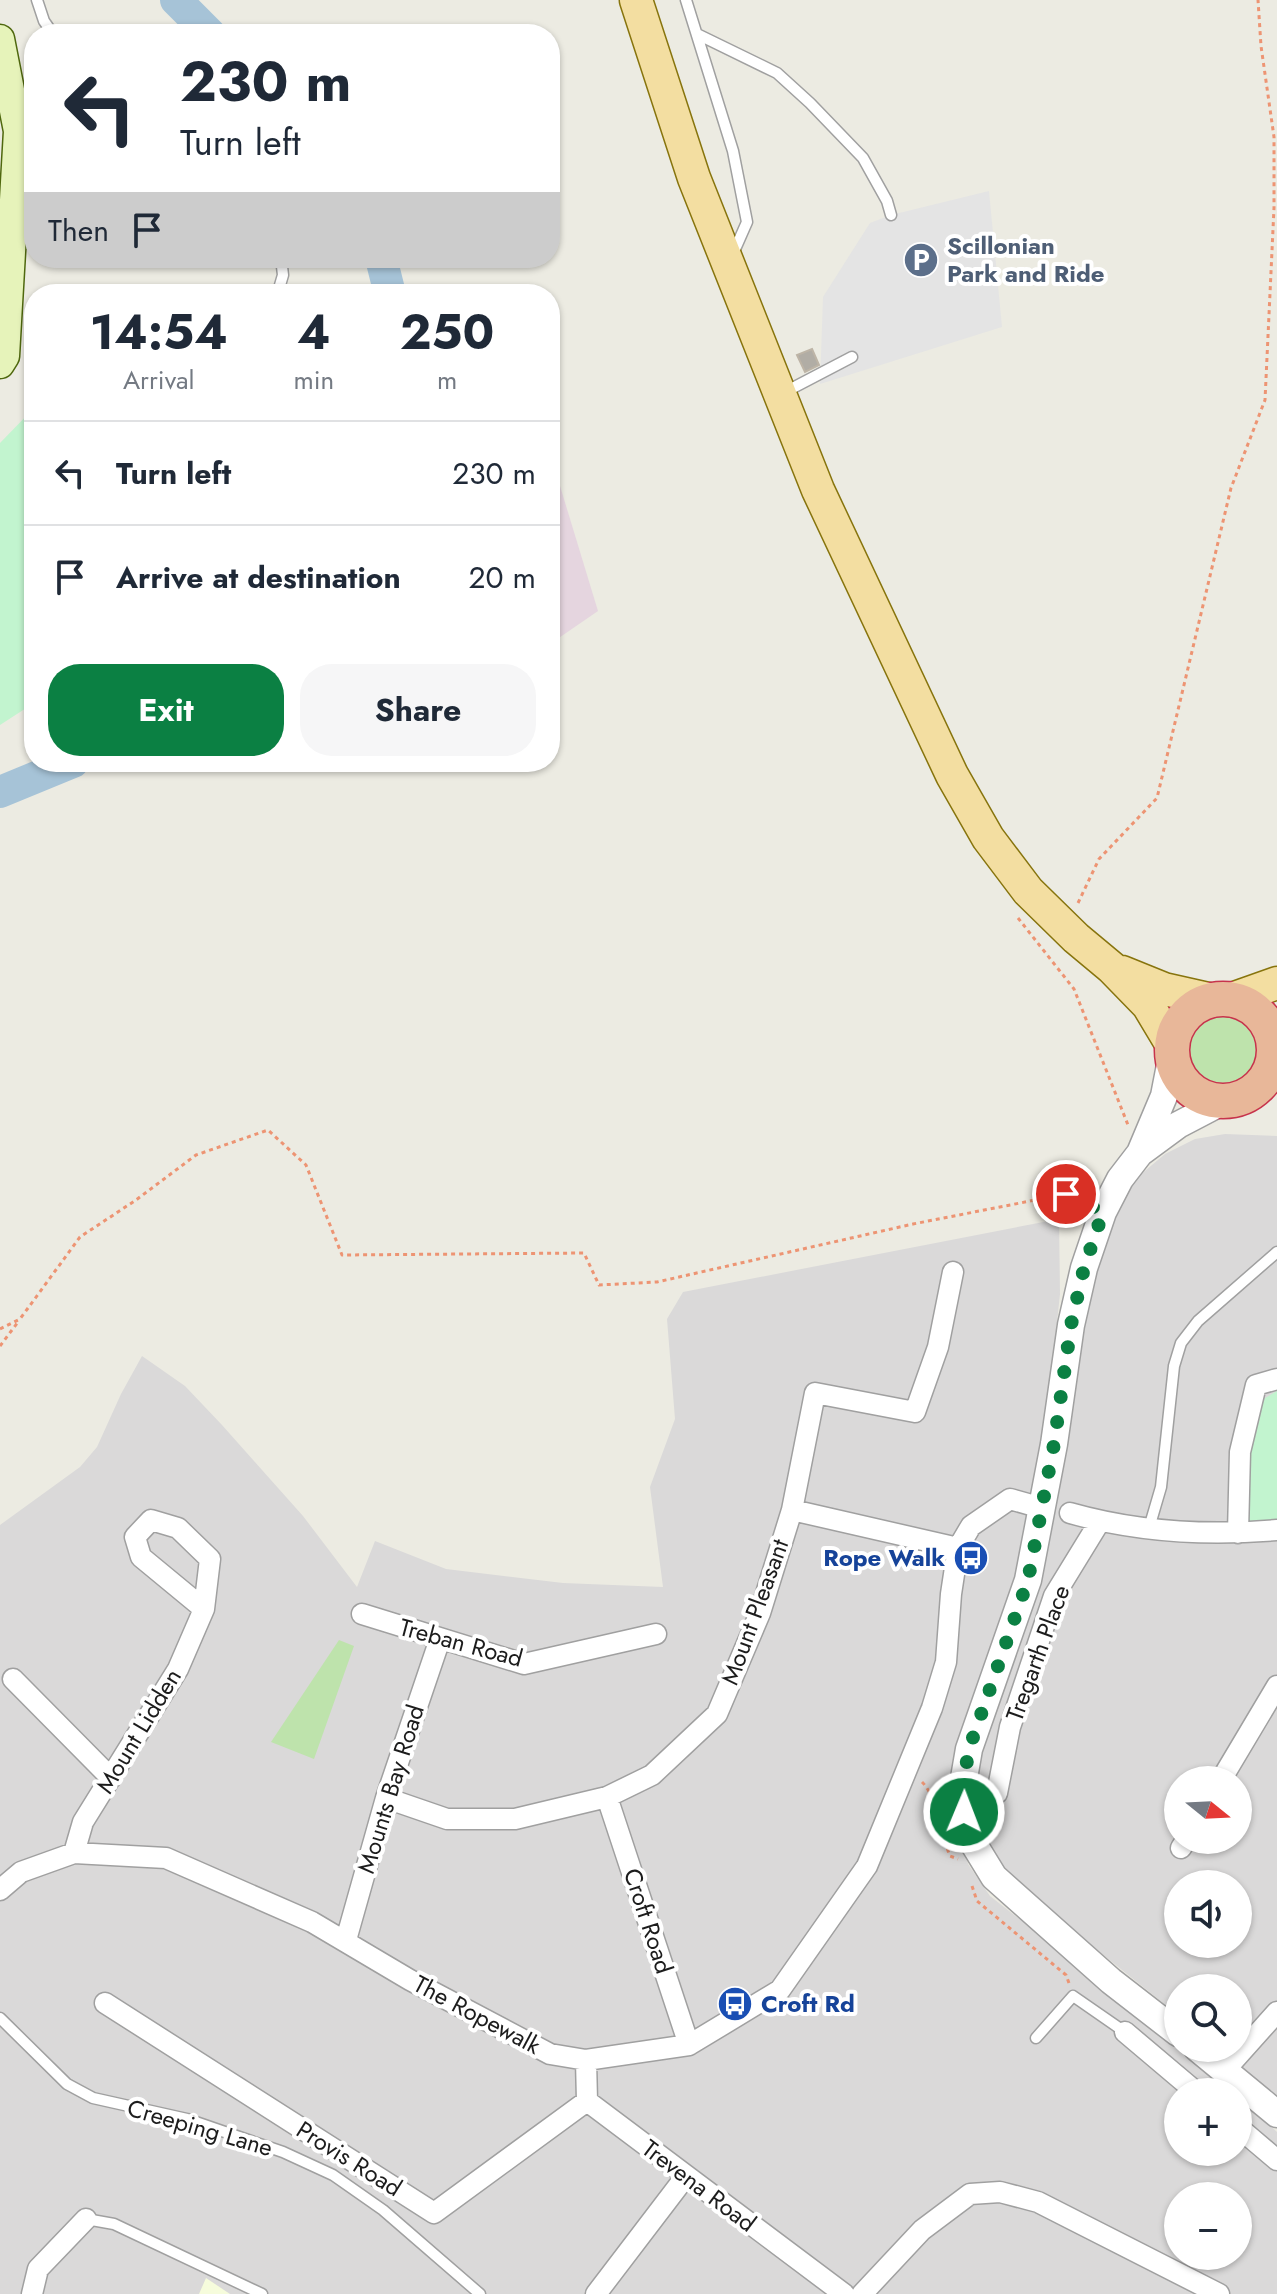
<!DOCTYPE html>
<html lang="en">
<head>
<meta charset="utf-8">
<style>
	:root { --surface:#fff; --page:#f6f6f7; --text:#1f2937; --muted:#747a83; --line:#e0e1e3; --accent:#0b8043 }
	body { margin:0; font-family:Jost,sans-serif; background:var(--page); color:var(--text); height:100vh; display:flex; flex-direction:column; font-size:30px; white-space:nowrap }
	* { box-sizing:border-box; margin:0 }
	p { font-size:26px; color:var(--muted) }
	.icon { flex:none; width:44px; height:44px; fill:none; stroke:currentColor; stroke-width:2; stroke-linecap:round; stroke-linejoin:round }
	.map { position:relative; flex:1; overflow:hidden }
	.panel { position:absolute; left:24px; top:284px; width:536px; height:488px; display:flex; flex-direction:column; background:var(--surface); border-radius:32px; box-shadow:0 2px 6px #0004 }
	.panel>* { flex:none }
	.top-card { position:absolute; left:24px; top:24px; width:536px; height:244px; border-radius:32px; box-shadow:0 2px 6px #0004; background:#fff; color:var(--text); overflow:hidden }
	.needle { width:52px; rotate:108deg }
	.fabs { position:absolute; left:1164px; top:1766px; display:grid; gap:16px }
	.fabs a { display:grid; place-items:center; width:88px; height:88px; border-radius:50%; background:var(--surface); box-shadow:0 2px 6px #0004; font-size:40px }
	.pin { position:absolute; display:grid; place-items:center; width:68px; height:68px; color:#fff; margin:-34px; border:4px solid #fff; border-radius:50%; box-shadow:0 2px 8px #0007 }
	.me { position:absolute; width:88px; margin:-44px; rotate:1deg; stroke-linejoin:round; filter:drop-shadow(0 0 6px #0008) }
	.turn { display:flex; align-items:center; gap:28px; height:168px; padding:0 24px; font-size:36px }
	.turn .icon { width:104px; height:104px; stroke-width:2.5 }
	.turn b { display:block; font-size:56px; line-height:68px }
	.then { display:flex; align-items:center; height:76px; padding:0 24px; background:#0003; gap:16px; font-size:30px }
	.eta { display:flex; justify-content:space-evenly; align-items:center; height:136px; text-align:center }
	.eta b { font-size:48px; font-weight:700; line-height:56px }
	.button { display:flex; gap:16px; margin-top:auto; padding:16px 24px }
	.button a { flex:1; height:92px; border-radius:32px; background:var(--accent); color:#fff; font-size:32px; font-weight:700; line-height:92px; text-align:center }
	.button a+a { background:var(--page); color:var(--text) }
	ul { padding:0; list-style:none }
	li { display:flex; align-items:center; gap:24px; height:104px; padding:0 24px; border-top:2px solid var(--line) }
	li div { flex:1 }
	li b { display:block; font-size:30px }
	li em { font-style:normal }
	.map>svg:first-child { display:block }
	.residential { fill:#dad9d9; fill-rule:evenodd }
	.industrial { fill:#e5d5df }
	.education { fill:#f6fcdc }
	.grass { fill:#bee3ac }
	.park { fill:#c2f4cf }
	.parking { fill:#e4e4e4 }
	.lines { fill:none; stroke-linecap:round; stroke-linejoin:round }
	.river { stroke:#a6c3d7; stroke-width:32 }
	.building { fill:#b1ada5; stroke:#bdb4a6; stroke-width:2 }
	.service-casing { stroke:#a0a0a0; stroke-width:13 }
	.minor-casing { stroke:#a0a0a0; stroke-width:23 }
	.tertiary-casing { stroke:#a0a0a0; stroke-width:29 }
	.secondary-casing { stroke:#4f680e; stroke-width:31 }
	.primary-casing { stroke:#87740d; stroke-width:35 }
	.trunk-casing { stroke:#c7334c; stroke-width:37 }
	.path { stroke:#ed9473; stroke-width:3; stroke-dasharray:4 4; stroke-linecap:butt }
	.service { stroke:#fff; stroke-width:10 }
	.minor { stroke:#fff; stroke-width:20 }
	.tertiary { stroke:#fff; stroke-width:26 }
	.secondary { stroke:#e6f3ba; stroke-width:28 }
	.primary { stroke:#f3dea1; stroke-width:32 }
	.trunk { stroke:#e8b799; stroke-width:34 }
	.route { stroke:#0b8043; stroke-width:14; stroke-dasharray:0 25.2 }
	.labels { text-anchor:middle; stroke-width:8; stroke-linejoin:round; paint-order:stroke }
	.service-label { font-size:24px; font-weight:bold; fill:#4e5e75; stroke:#fff; text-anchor:start }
	.transit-label { font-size:24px; font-weight:bold; fill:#164399; stroke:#fff; text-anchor:end }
	.street-label { font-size:24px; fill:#1c1c1c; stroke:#fff }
</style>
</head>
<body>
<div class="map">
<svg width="1277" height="2294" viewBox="0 0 1277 2294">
	<rect width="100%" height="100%" fill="#ecebe2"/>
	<path class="residential" d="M1225 1134 1277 1136V2097L1218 2048H1238V1988H1178V2015L1000 1872 976 1831 972 1779 1083 1315 1106 1237 1133 1181 1165 1154 1195 1139ZM1178 1780H1238V1840H1178ZM1178 1884H1238V1944H1178Z
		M1059 1219 1060 1294 1041 1471 1019 1575 956 1805 968 1864 990 1896 1178 2043V2048H1184L1193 2055 1234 2092H1178V2152H1238V2096L1277 2132V2294H0V1525L80 1467 97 1447 121 1394 142 1356 185 1386 222 1425 303 1516 357 1587 375 1541 446 1569 563 1583 663 1587 650 1487 675 1419 667 1319 683 1292ZM1178 2196H1238V2256H1178Z"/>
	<path class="industrial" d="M550 453 598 611 550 644Z"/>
	<path class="education" d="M206 2278 230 2294H199Z"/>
	<path class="grass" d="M1184 1053a39 39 0 1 1 78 0a39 39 0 1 1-78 0Z
		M339 1640 354 1646 314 1759 271 1742Z"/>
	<path class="park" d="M34 408V703L0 725V443Z
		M1277 1391V1519L1249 1522 1243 1514 1253 1429 1265 1398Z"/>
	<path class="parking" d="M989 191 1002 327 820 384 823 297 870 223 891 215Z"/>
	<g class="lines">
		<path class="river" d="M176 0 210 34
			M381 258 390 294
			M0 792 73 762"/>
	</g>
	<path class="building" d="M812 349 819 365 805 372 797 355Z"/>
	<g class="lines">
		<g class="service-casing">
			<path id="service" d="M37 0 44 21 53 34
				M686 0 733 151 747 222 732 256
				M697 34 777 73 810 103 863 158 887 201 891 215
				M202 258 211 260 217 258
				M278 292 283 275 281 258
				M785 392 852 357
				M1149 1528 1161 1487 1174 1366 1181 1343 1198 1321 1277 1252
				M0 2018 67 2084 93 2098 187 2119 283 2152 333 2175 383 2210 480 2294
				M1036 2038 1073 1996 1125 2032
				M86 2219 114 2224 262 2294"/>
		</g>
		<g class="minor-casing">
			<path id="minor" d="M792 1510 958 1548
				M1070 1513C1137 1532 1207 1536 1277 1530
				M1238 1533 1240 1452 1256 1385 1277 1379
				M362 1614 524 1664 656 1634
				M13 1679 111 1778
				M1221 1780 1277 1686
				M997 1793 1010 1727 1054 1596 1100 1521
				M607 1797 689 2045
				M386 1798 447 1819H515L607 1797 652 1775 717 1714 760 1613 792 1510 815 1393 915 1412 938 1347 953 1272
				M1181 1848 1186 1840
				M74 1853 83 1822 178 1669 204 1609 210 1559 178 1528 151 1520 135 1537 141 1557 204 1609
				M0 1890 21 1872 74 1853 166 1858 312 1922 410 1980 550 2054 586 2060 689 2045 780 1990 867 1866 932 1708 946 1662 951 1594 958 1548 971 1526 1010 1499 1042 1508
				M346 1940 386 1798 440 1639
				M105 2003 434 2213 587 2101
				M1125 2032 1196 2092
				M586 2060 587 2101 844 2294
				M1225 2070 1277 2012
				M1238 2127 1277 2160
				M32 2294 38 2269 86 2219
				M596 2294 686 2176
				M862 2294 922 2230 970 2194 1000 2192 1038 2202 1219 2294"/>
		</g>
		<g class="tertiary-casing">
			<path id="tertiary" d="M1172 1055 1164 1096 1140 1153 1120 1179 1103 1212 1084 1268 1071 1325 1054 1444 1028 1580 969 1749 963 1784 964 1812 975 1846 994 1877 1111 1981 1178 2033
				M1140 1153 1178 1125 1222 1102
				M1197 2048 1277 2114"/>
		</g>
		<g class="secondary-casing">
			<path id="secondary" d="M0 39 18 131 5 356 0 364"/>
		</g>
		<g class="primary-casing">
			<path id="primary" d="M636 0 694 178 818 490 952 775 988 838 1028 891 1076 938 1112 968 1148 1005 1172 1045
				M1122 972 1164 989 1213 1000
				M1229 1000 1277 983
				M1273 1039 1277 1032"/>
		</g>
		<g class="trunk-casing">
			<path id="trunk" d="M1172 1050a51 51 0 1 1 102 0a51 51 0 1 1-102 0Z"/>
		</g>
		<path class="path" d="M1078 903 1099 859 1157 798 1231 488 1265 400 1274 208V137L1261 46 1258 0
			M1018 918 1074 989 1128 1125
			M0 1329 20 1319 80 1237 136 1200 196 1155 268 1130 306 1165 342 1255 584 1253 599 1285 657 1282 913 1224 1066 1194 1083 1202
			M0 1346 18 1322
			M922 1782C938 1798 941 1834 950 1856L958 1859
			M972 1886 977 1901 1066 1975 1069 1983"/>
		<use href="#service" class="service"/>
		<use href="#minor" class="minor"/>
		<use href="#tertiary" class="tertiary"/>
		<use href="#secondary" class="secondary"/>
		<use href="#primary" class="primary"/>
		<use href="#trunk" class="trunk"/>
	</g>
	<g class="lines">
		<path class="route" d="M964 1812 963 1784 969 1749 1028 1580 1054 1444 1071 1325 1084 1268 1103 1212 1066 1194"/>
	</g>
	<defs>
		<g id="parking-disc" transform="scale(1.8)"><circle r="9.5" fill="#5c6f8a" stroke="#fff"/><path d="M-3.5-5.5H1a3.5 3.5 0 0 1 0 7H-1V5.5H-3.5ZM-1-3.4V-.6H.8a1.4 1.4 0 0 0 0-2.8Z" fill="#fff"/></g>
		<g id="bus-disc" transform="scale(1.8)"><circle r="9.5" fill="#1a4fb4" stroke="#fff"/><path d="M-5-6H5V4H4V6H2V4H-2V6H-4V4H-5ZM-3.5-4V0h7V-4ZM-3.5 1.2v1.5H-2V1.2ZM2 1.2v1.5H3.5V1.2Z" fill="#fff"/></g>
	</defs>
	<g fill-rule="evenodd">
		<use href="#parking-disc" x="921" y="260"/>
		<use href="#bus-disc" x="971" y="1558"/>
		<use href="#bus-disc" x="735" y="2004"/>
	</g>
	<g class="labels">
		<g class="service-label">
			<text x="947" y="254">Scillonian<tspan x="947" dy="28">Park and Ride</tspan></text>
		</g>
		<g class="transit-label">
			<text x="945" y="1566">Rope Walk</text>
			<text x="761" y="2012" text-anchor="start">Croft Rd</text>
		</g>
		<g class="street-label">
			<text transform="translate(755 1612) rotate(-70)" y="8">Mount Pleasant</text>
			<text transform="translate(461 1643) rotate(15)" y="8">Treban Road</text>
			<text transform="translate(1038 1653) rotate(-70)" y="8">Tregarth Place</text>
			<text transform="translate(139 1731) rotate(-59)" y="8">Mount Lidden</text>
			<text transform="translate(391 1789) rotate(-73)" y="8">Mounts Bay Road</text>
			<text transform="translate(648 1921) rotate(72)" y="8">Croft Road</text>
			<text transform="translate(477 2015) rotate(28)" y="8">The Ropewalk</text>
			<text transform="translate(200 2128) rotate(16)" y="8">Creeping Lane</text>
			<text transform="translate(349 2159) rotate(32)" y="8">Provis Road</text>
			<text transform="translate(699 2186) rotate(37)" y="8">Trevena Road</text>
		</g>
	</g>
</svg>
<div class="fabs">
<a><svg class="needle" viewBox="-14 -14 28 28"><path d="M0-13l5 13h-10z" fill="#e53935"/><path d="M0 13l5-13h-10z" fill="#747a83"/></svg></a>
<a><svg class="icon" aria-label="sound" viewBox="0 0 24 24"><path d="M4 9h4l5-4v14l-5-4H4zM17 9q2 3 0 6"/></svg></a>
<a><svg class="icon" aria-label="search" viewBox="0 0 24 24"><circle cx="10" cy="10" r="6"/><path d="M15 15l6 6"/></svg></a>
<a>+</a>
<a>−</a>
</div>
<div class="pin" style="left:1066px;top:1194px;background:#d93025"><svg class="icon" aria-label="arrive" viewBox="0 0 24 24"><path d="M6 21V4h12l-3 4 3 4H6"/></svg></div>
<svg class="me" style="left:964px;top:1812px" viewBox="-20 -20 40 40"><circle r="17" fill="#0b8043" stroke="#fff" stroke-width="3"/><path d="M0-11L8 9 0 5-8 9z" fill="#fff"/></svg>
<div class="top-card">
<div class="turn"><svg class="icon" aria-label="left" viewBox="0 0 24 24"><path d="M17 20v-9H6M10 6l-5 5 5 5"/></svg><div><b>230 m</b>Turn left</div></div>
<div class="then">Then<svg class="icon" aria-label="arrive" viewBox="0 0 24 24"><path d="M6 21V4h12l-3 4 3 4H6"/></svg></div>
</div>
<section class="panel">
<div class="eta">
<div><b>14:54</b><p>Arrival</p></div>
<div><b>4</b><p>min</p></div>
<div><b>250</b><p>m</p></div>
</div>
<ul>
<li><svg class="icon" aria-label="left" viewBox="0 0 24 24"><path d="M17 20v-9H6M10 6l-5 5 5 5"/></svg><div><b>Turn left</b></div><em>230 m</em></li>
<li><svg class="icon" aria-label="arrive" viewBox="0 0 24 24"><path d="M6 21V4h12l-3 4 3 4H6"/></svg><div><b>Arrive at destination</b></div><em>20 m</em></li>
</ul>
<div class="button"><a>Exit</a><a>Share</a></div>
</section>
</div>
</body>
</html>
